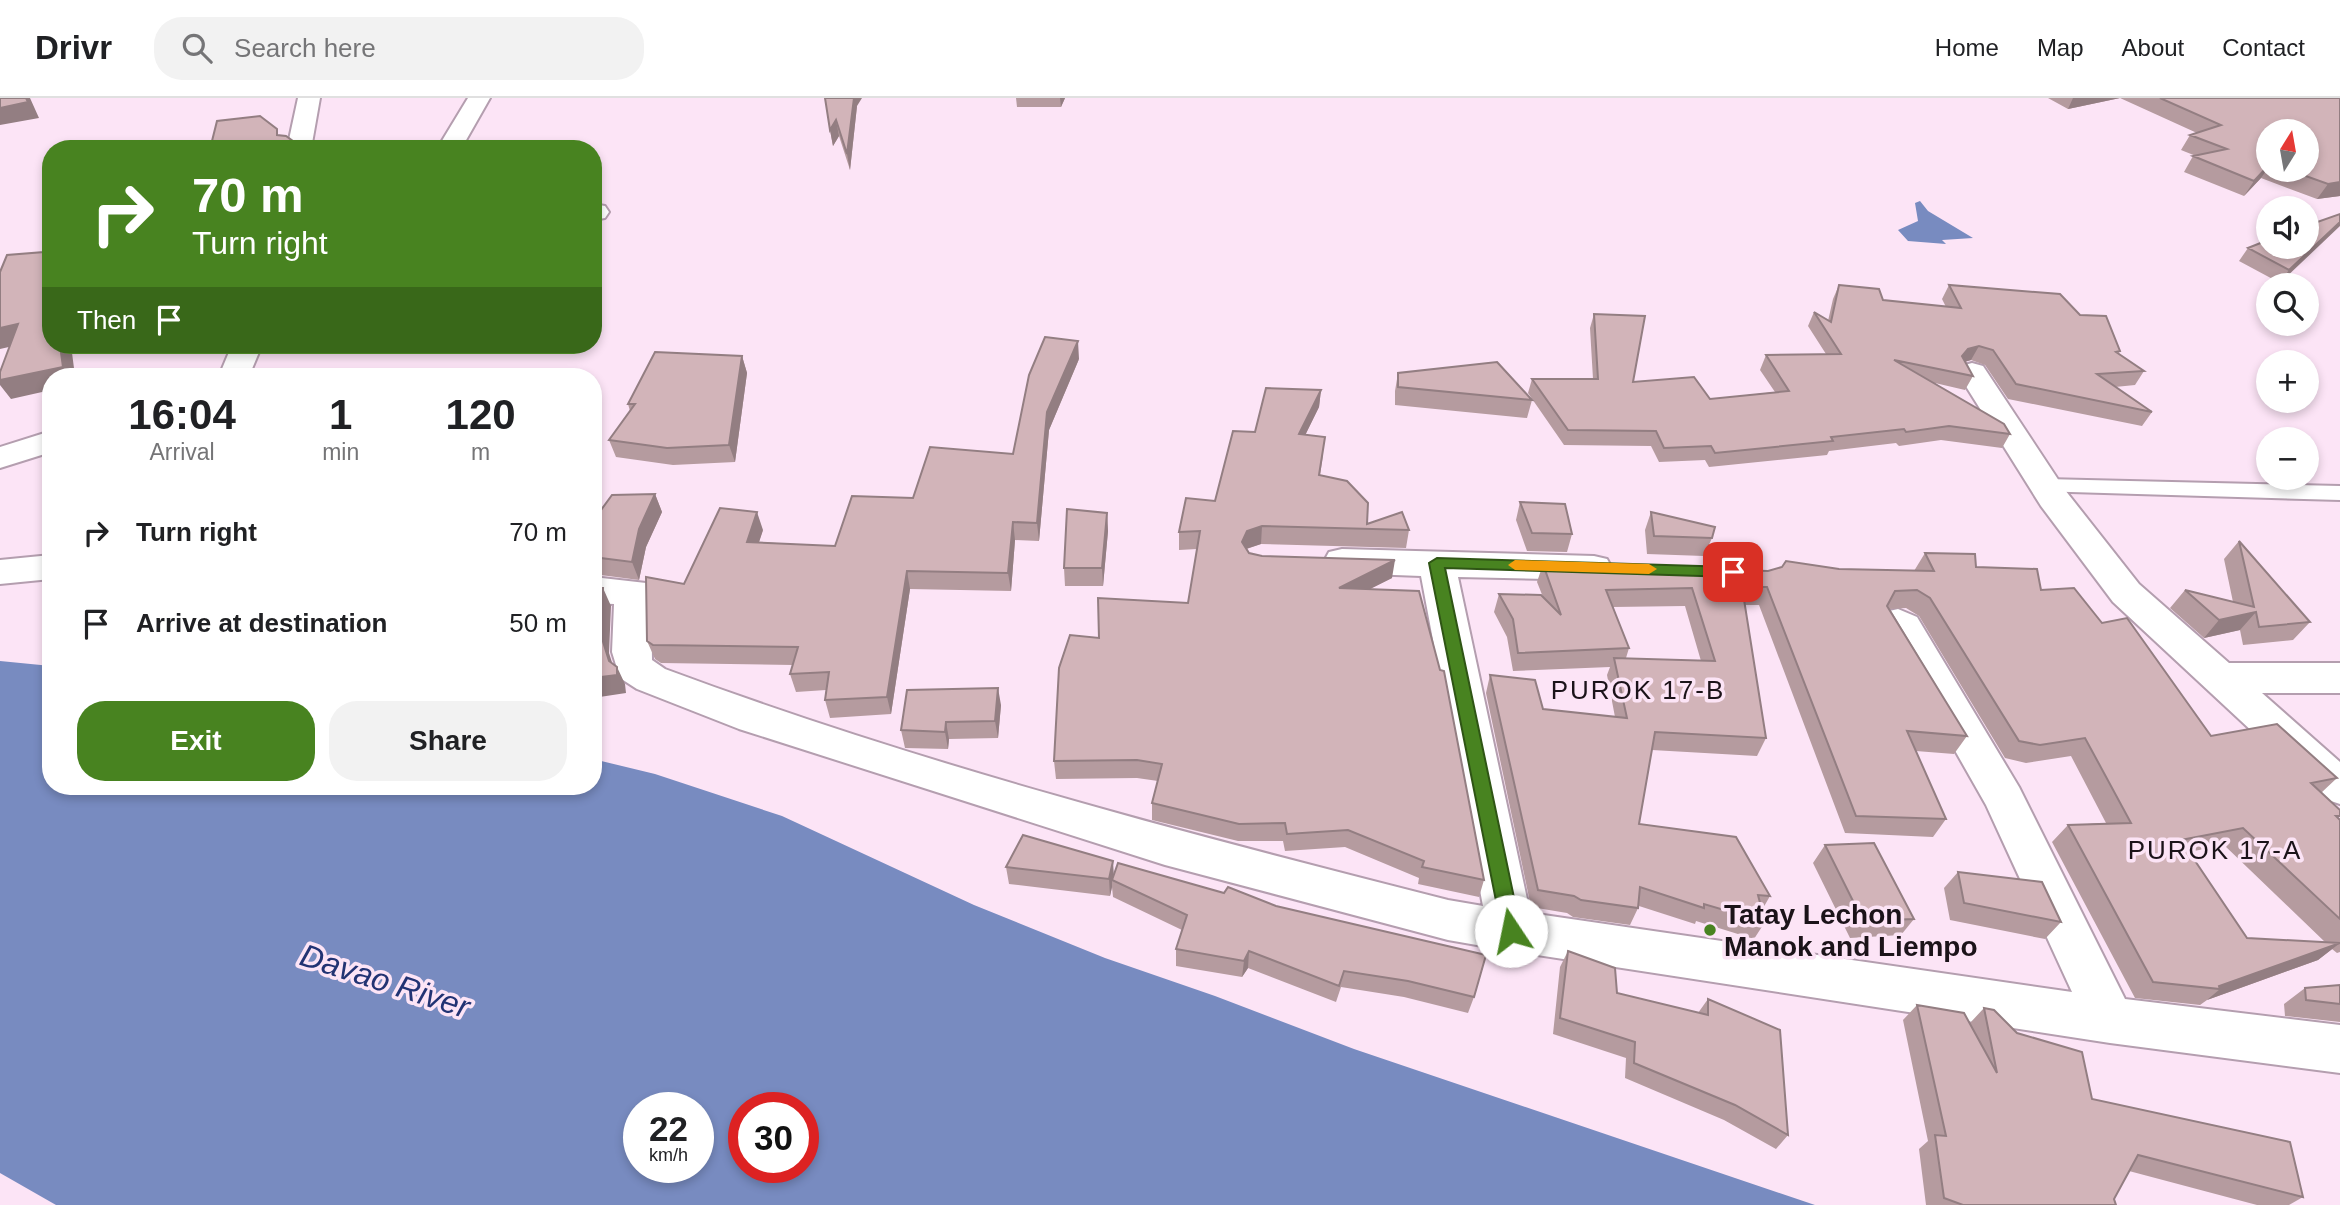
<!DOCTYPE html>
<html lang="en">
<head>
<meta charset="utf-8">
<style>
	:root { --surface:#fff; --page:#f2f2f2; --text:#202124; --muted:#757577; --line:#e0e0e0; --accent:#488320 }
	body { margin:0; font-family:Arial,sans-serif; background:var(--page); color:var(--text); height:100vh; display:flex; flex-direction:column; font-size:26px; white-space:nowrap }
	* { box-sizing:border-box; margin:0 }
	p { font-size:23px; color:var(--muted) }
	.icon { flex:none; width:38px; height:38px; fill:none; stroke:currentColor; stroke-width:2; stroke-linecap:round; stroke-linejoin:round }
	.map { position:relative; flex:1; overflow:hidden }
	.panel { position:absolute; left:42px; top:270px; width:560px; height:427px; display:flex; flex-direction:column; background:var(--surface); border-radius:28px; box-shadow:0 4px 10px #0003 }
	.panel>* { flex:none }
	.banner { position:absolute; left:42px; top:42px; width:560px; height:214px; border-radius:28px; box-shadow:0 4px 10px #0003; background:#488320; color:#fff; overflow:hidden }
	.needle { width:46px; rotate:11deg }
	.controls { position:absolute; left:2256px; top:21px; display:grid; gap:14px }
	.controls a { display:grid; place-items:center; width:63px; height:63px; border-radius:50%; background:var(--surface); box-shadow:0 4px 10px #0003; font-size:35px }
	.speed { position:absolute; left:623px; top:994px; display:flex; gap:14px; font-size:35px; font-weight:700; text-align:center }
	.speed>* { display:grid; place-content:center; width:91px; height:91px; border-radius:50%; background:var(--surface); box-shadow:0 4px 10px #0003; line-height:1 }
	.speed small { font-size:18px; font-weight:400 }
	.speed .limit { border:10px solid #d22; background:#fff; color:#111 }
	.pin { position:absolute; display:grid; place-items:center; width:60px; height:60px; color:#fff; margin:-30px; border-radius:14px; box-shadow:0 4px 10px #0006 }
	.me { position:absolute; width:77px; margin:-38px; rotate:349deg; stroke-linejoin:round; filter:drop-shadow(0 0 5px #0008) }
	.turn { display:flex; align-items:center; gap:24px; height:147px; padding:0 35px; font-size:32px }
	.turn .icon { width:91px; height:91px; stroke-width:2.5 }
	.turn b { display:block; font-size:49px; line-height:60px }
	.then { display:flex; align-items:center; height:66px; padding:0 35px; background:#0003; gap:14px; font-size:26px }
	.eta { display:flex; justify-content:space-evenly; align-items:center; height:119px; text-align:center }
	.eta b { font-size:42px; font-weight:600; line-height:49px }
	.primary-button { display:flex; gap:14px; margin-top:auto; padding:14px 35px }
	.primary-button a { flex:1; height:80px; border-radius:28px; background:var(--accent); color:#fff; font-size:28px; font-weight:600; line-height:80px; text-align:center }
	.primary-button a+a { background:var(--page); color:var(--text) }
	ul { padding:0; list-style:none }
	li { display:flex; align-items:center; gap:21px; height:91px; padding:0 35px }
	li div { flex:1 }
	li b { display:block; font-size:26px }
	li em { font-style:normal }
	header { display:flex; align-items:center; gap:42px; box-sizing:border-box; height:98px; padding:0 35px; background:var(--surface); border-bottom:2px solid var(--line) }
	header strong { font-size:33px }
	nav { display:flex; gap:38px; margin-inline-start:auto; font-size:24px }
	.search { width:490px; height:63px; background:var(--page); display:flex; align-items:center; gap:18px; box-sizing:border-box; padding:0 24px; border-radius:28px; color:var(--muted); font-size:26px }
	.map>svg:first-child { display:block }
	.water { fill:#788bc0; fill-rule:evenodd }
	.lines { fill:none; stroke-linecap:round; stroke-linejoin:round }
	.service-casing { stroke:#b49eaf; stroke-width:4 }
	.minor-casing { stroke:#b49eaf; stroke-width:4 }
	.service { fill:#fff; fill-rule:evenodd }
	.minor { fill:#fff; fill-rule:evenodd }
	.wall { fill:#b59b9f; fill-rule:evenodd }
	.shaded-wall { fill:#937e82 }
	.building { fill:#d2b4b9; stroke:#937e82; stroke-width:2 }
	.route { fill:#488320; stroke:#2f5515; stroke-width:2 }
	.slow { fill:#f59e0b }
	.poi-dot { fill:#488320; stroke:#fce4f6; stroke-width:2.5 }
	.labels { text-anchor:middle; stroke-width:7; stroke-linejoin:round; paint-order:stroke }
	.neighbourhood-label { font-size:26px; letter-spacing:2px; fill:#1b1319; stroke:#fce4f6 }
	.near-poi-label { font-size:28px; font-weight:bold; fill:#1b1319; stroke:#fce4f6; text-anchor:start }
	.near-water-label { font-size:32px; font-style:italic; fill:#223373; stroke:#fce4f6 }
</style>
</head>
<body>
<header>
<strong>Drivr</strong>
<div class="search"><svg class="icon" aria-label="search" viewBox="0 0 24 24"><circle cx="10" cy="10" r="6"/><path d="M15 15l6 6"/></svg>Search here</div>
<nav><a>Home</a><a>Map</a><a>About</a><a>Contact</a></nav>
</header>
<div class="map">
<svg width="2340" height="1107" viewBox="0 0 2340 1107">
	<rect width="100%" height="100%" fill="#fce4f6"/>
	<path class="water" d="M1920 103 1928 113 1973 140 1942 142 1946 146 1908 143 1898 132 1918 123 1915 105Z
		M0 563 51 568V688H593V661L655 676 782 718 974 807 1105 860 1215 898 1354 951 1815 1107H56L0 1075ZM639 1010H698V1069H639ZM744 1010H803V1069H744Z"/>
	<g class="lines">
		<g class="service-casing">
			<path id="service" d="M2045 381 2340 388V402L2037 393 2034 388Z"/>
		</g>
		<g class="minor-casing">
			<path id="minor" d="M298 0H320L311 51H287Z
				M468 0H490L461 51H437Z
				M593 106 605 108 609 114 605 120 593 122Z
				M232 247H262L249 278H219Z
				M1972 265 1983 268 2065 392 2139 486 2229 565H2340V595H2262L2340 664V706L2325 701 2113 504 2041 408 1957 274 1961 268Z
				M51 333V354L0 370V349Z
				M1342 451 1594 458 1607 461 1612 470 1607 479 1594 482 1458 479 1530 815 2072 894 1986 707 1890 538 1879 524 1885 514 1898 511 1917 519 2019 689 2125 901 2340 927V975L2110 945 1511 853 1448 842 1165 767 739 631 637 591 620 580 612 554 614 506 593 505V479L646 485 651 494 652 562 665 571C920 666 1184 735 1448 802L1483 808 1421 478 1342 475 1329 472 1324 463 1329 454Z
				M51 457V481L0 486V462Z"/>
		</g>
		<use href="#service" class="service"/>
		<use href="#minor" class="minor"/>
	</g>
	<path class="wall" d="M1016 0H1065L1061 9H1017Z
		M2048 0H2340V98L2317 101 2261 80 2244 98 2184 74 2193 58H2196L2181 52 2190 37 2197 35 2120 0 2068 11ZM2268 33 2306 72H2268Z
		M857 8 850 72 839 38 833 48 830 32Z
		M2340 116 2280 185 2239 163 2248 150Z
		M1839 187 1883 202 1946 209 1942 201 1949 187 2120 253 2118 256 2144 273 2135 287 2115 289 2152 314 2142 328 2008 301 1985 267 1971 262 1965 264 1973 278 1965 292 1935 285 2010 336 2002 350 1941 342 1899 348 1896 345 1829 353 1827 357 1709 369 1705 362 1659 364 1651 348 1564 347 1528 295 1532 281H1593L1590 230 1594 216 1633 284 1710 301 1775 294 1760 272 1766 257 1826 256 1808 228 1814 214 1828 223 1833 201Z
		M742 258 747 275 735 364 673 367 616 359 609 342 630 313 628 306Z
		M1079 261 1049 332 1039 443 1015 442 1011 493 910 491 891 616 830 620 825 602 826 592 796 594 790 576 793 567 661 565 655 561 647 543 684 486 763 432 759 444 835 448 913 400 1013 356Z
		M1398 275 1532 302 1527 320 1395 307V293Z
		M1321 292 1319 309 1305 337 1323 357 1320 377 1367 426 1409 432 1406 450 1261 446 1246 451 1249 455 1262 458 1392 480 1370 491 1484 782 1479 799 1418 786 1419 780 1345 749 1285 753 1283 743H1238L1152 722V705L1158 683 1137 680 1056 681 1054 663 1099 540 1188 505 1197 451 1179 452V434L1215 403 1255 334Z
		M655 396 662 414 646 449 639 482 593 476V423Z
		M1520 404 1572 436 1567 454 1527 453 1516 422Z
		M1651 414 1712 440 1704 458 1647 456 1645 432Z
		M1107 415 1108 433 1103 488H1065L1064 470Z
		M2239 443 2310 524 2293 542 2243 547 2240 532 2204 540 2170 510 2185 492 2233 504 2224 461Z
		M1925 455 1976 469 2041 492 2102 525 2211 638 2337 680 2321 695 2340 722V854L2337 855 2332 851 2318 862 2207 902 2200 907 2135 900 2052 744 2068 727 2106 725 2071 658 2026 665 2005 660 1919 518 1906 510 1890 511 1967 638 1954 656 1916 653 1946 721 1933 739 1845 735 1759 507H1745L1766 640 1757 658 1652 652 1639 726 1770 798 1762 812 1765 824 1754 841 1696 823 1695 826 1639 808 1630 827 1573 819 1567 815 1531 809 1486 595 1490 577 1543 611 1615 619 1607 577 1610 569 1513 573 1507 539 1494 514 1499 496 1543 499 1537 484 1543 466 1768 473 1839 471 1914 473ZM1685 508 1701 563 1626 560 1629 550 1613 509ZM2224 747 2326 845 2247 840 2189 754Z
		M1001 607 998 640 949 641 948 651 905 650 901 632Z
		M1825 747 1914 821 1901 837 1850 840 1813 765Z
		M1006 769 1114 777 1474 899 1468 915 1404 899 1341 889 1336 904 1248 870 1242 879 1176 868V851L1182 832 1113 799 1112 789 1110 798 1009 786Z
		M1958 774 2061 824 2045 841 1950 822 1944 790Z
		M1568 853 1617 895 1698 915 1708 901 1788 1037 1776 1051 1724 1022 1625 980 1626 960 1553 936 1560 869Z
		M2340 887V924L2285 918 2284 906 2305 890Z
		M1917 907 1970 925 1984 910 2017 935 2092 1001 2303 1099 2289 1107H2257L2129 1073 2114 1101 2116 1107H1926L1919 1051 1928 1043 1903 922Z"/>
	<path class="shaded-wall" d="M26 0H30L39 20 0 27V10Z
		M854 0H862L857 8 850 72 847 56Z
		M1060 0H1065L1061 9Z
		M2073 0H2120L2068 11Z
		M836 22 839 38 833 48 830 32Z
		M2268 68V70L2261 80 2244 98 2254 83Z
		M2340 84V98L2317 101 2328 86Z
		M2340 124V128L2280 185 2289 172Z
		M18 226 31 244 0 251V230Z
		M1078 243 1079 261 1049 332 1039 443 1037 425 1047 314Z
		M60 247H71L75 278H51V292L11 301 0 287V282Z
		M1979 248 1971 262 1960 265 1962 258 1968 251Z
		M742 258 747 275 735 364 729 347Z
		M1321 292 1319 309 1297 354 1299 336Z
		M655 396 662 414 646 449 639 482 632 464 639 431Z
		M757 414 763 432 753 462 747 444Z
		M1107 415 1108 433 1103 488 1102 470Z
		M1013 424 1015 442 1011 493 1008 475Z
		M1262 428 1261 446 1246 451 1242 444 1247 433Z
		M1395 462 1392 480 1336 508 1339 490Z
		M907 473 910 491 891 616 887 599Z
		M603 490 611 508 609 555 616 577 617 569 625 586 626 595 593 600V580L609 563 601 537Z
		M2256 514 2240 532 2204 540 2219 522Z
		M998 590 1001 607 998 640 995 623Z
		M946 624 949 641 948 651 945 634Z
		M1113 763 1114 780 1112 782V789L1110 798 1109 781Z
		M2340 845 2318 862 2207 902 2220 891 2219 888Z
		M1249 853 1248 870 1242 879 1244 863Z"/>
	<path class="building" d="M0 0H26L28 4 0 10Z
		M825 0H854L847 56 836 22 830 32Z
		M2160 0H2340V84L2328 86 2289 72H2306V33H2268V68L2254 83 2193 58 2227 51 2190 37 2221 27Z
		M260 18 277 31V37L286 38 304 51H210L217 23Z
		M2340 116V124L2289 172 2248 150 2268 142V149H2306V128Z
		M47 147 48 154H51V247H60L63 269 0 282V274L18 226 0 230V174L7 157 44 154Z
		M1839 187 1879 191 1883 202 1961 210 1949 187 2060 196 2080 217 2106 218 2120 253 2116 254 2144 273 2097 276 2152 314 2016 286 1993 252 1979 248 1968 251 1962 258 1973 278 1894 262 2004 326 2010 336 1949 328 1906 334 1904 331 1831 339 1833 343 1715 355 1711 348 1664 350 1656 333 1568 332 1532 281H1598L1594 216 1645 218 1633 284 1694 279 1710 301 1789 293 1766 257 1841 256 1814 214 1831 224Z
		M1045 239 1078 243 1047 314 1037 425 1013 424 1008 475 907 473 887 599 825 602 829 574 790 576 798 549 653 547 647 543 646 479 684 486 720 410 757 414 747 444 835 448 852 398 913 400 930 349 1013 356 1029 277Z
		M655 254 742 258 729 347 667 350 609 342 635 306H628Z
		M1497 264 1532 302 1398 289V275Z
		M1266 290 1321 292 1299 336 1325 339 1319 377 1347 383 1368 405 1367 426 1402 414 1409 432 1262 428 1247 433 1242 444 1249 455 1262 458 1395 462 1339 490 1419 493 1440 572 1444 573 1484 782 1422 769 1424 763 1348 732 1287 736 1285 725 1239 726 1152 705 1162 666 1137 662 1054 663 1059 570 1070 537 1099 540 1098 500 1188 505 1200 433 1179 434 1186 400 1215 403 1233 333 1255 334Z
		M655 396 639 431 632 464 593 459V423L612 397Z
		M1520 404 1565 406 1572 436 1532 435Z
		M1067 411 1107 415 1102 470H1064Z
		M1651 414 1715 429 1712 440 1654 438Z
		M2239 443 2310 524 2259 529 2256 514 2219 522 2185 492 2254 509Z
		M1925 455 1975 456 1976 469 2037 471 2041 492 2074 490 2102 525 2127 520 2211 638 2277 626 2337 680 2311 685 2340 712V718H2336L2340 722V821L2243 730 2181 742 2247 840 2340 845 2219 888 2220 891 2153 884 2068 727 2131 725 2085 640 2040 647 2019 643 1930 500 1917 492 1895 493 1887 508 1967 638 1907 633 1946 721 1856 718 1767 489H1742L1766 640 1655 634 1639 726 1736 739 1770 798 1758 797 1765 824 1704 806V810L1640 789 1638 810 1581 802 1574 798 1538 792 1490 577 1535 582 1543 611 1627 620 1614 560 1715 563 1692 490 1606 492 1629 550 1518 555 1513 521 1499 496 1541 497 1561 517 1543 466 1768 473 1782 469 1786 463 1839 471 1934 473Z
		M593 490H603L601 537 609 563 617 569V577L593 580Z
		M998 590 995 623 946 624 945 634 901 632 907 592Z
		M1023 737 1113 763 1109 781 1006 769Z
		M1874 745 1914 821 1863 823 1825 747Z
		M1118 765 1224 795 1228 789 1276 808 1486 857 1474 899 1408 883 1344 873 1339 888 1249 853 1244 863 1176 851 1187 817 1112 782Z
		M1958 774 2042 784 2061 824 1964 805Z
		M1568 853 1615 870 1617 895 1708 917V901L1780 932 1788 1037 1735 1007 1634 965 1635 944 1560 920Z
		M2340 887V906L2306 902 2305 890Z
		M1917 907 1964 915 1997 975 1984 910 1994 912 2017 935 2082 954 2092 1001 2290 1044 2303 1099 2138 1057 2114 1101 2116 1107H1963L1944 1100 1935 1037 1946 1038Z"/>
	<path class="route" d="M1437 460 1733 469 1741 474 1733 479 1445 470 1521 833 1518 839 1511 842 1504 839 1502 833 1429 465Z"/>
	<path class="slow" d="M1515 462 1649 466 1657 471 1649 476 1515 472 1508 467Z"/>
	<circle class="poi-dot" cx="1710" cy="832" r="7"/>
	<g class="labels">
		<g class="neighbourhood-label">
			<text x="1638" y="601">PUROK 17-B</text>
			<text x="2215" y="761">PUROK 17-A</text>
		</g>
		<g class="near-poi-label">
			<text x="1724" y="826">Tatay Lechon<tspan x="1724" dy="32">Manok and Liempo</tspan></text>
		</g>
		<g class="near-water-label">
			<text transform="translate(385 883) rotate(18)" y="11">Davao River</text>
		</g>
	</g>
</svg>
<div class="controls">
<a><svg class="needle" viewBox="-14 -14 28 28"><path d="M0-13l5 13h-10z" fill="#e53935"/><path d="M0 13l5-13h-10z" fill="#757577"/></svg></a>
<a><svg class="icon" aria-label="sound" viewBox="0 0 24 24"><path d="M4 9h4l5-4v14l-5-4H4zM17 9q2 3 0 6"/></svg></a>
<a><svg class="icon" aria-label="search" viewBox="0 0 24 24"><circle cx="10" cy="10" r="6"/><path d="M15 15l6 6"/></svg></a>
<a>+</a>
<a>−</a>
</div>
<div class="speed"><div>22<small>km/h</small></div><div class="limit">30</div></div>
<div class="pin" style="left:1733px;top:474px;background:#d93025"><svg class="icon" aria-label="arrive" viewBox="0 0 24 24"><path d="M6 21V4h12l-3 4 3 4H6"/></svg></div>
<svg class="me" style="left:1511px;top:833px" viewBox="-20 -20 40 40"><circle r="19" fill="#fff"/><path d="M0-13L10 11 0 6-10 11z" fill="#488320"/></svg>
<div class="banner">
<div class="turn"><svg class="icon" aria-label="right" viewBox="0 0 24 24"><path d="M7 20v-9h11M14 6l5 5-5 5"/></svg><div><b>70 m</b>Turn right</div></div>
<div class="then">Then<svg class="icon" aria-label="arrive" viewBox="0 0 24 24"><path d="M6 21V4h12l-3 4 3 4H6"/></svg></div>
</div>
<section class="panel">
<div class="eta">
<div><b>16:04</b><p>Arrival</p></div>
<div><b>1</b><p>min</p></div>
<div><b>120</b><p>m</p></div>
</div>
<ul>
<li><svg class="icon" aria-label="right" viewBox="0 0 24 24"><path d="M7 20v-9h11M14 6l5 5-5 5"/></svg><div><b>Turn right</b></div><em>70 m</em></li>
<li><svg class="icon" aria-label="arrive" viewBox="0 0 24 24"><path d="M6 21V4h12l-3 4 3 4H6"/></svg><div><b>Arrive at destination</b></div><em>50 m</em></li>
</ul>
<div class="primary-button"><a>Exit</a><a>Share</a></div>
</section>
</div>
</body>
</html>
